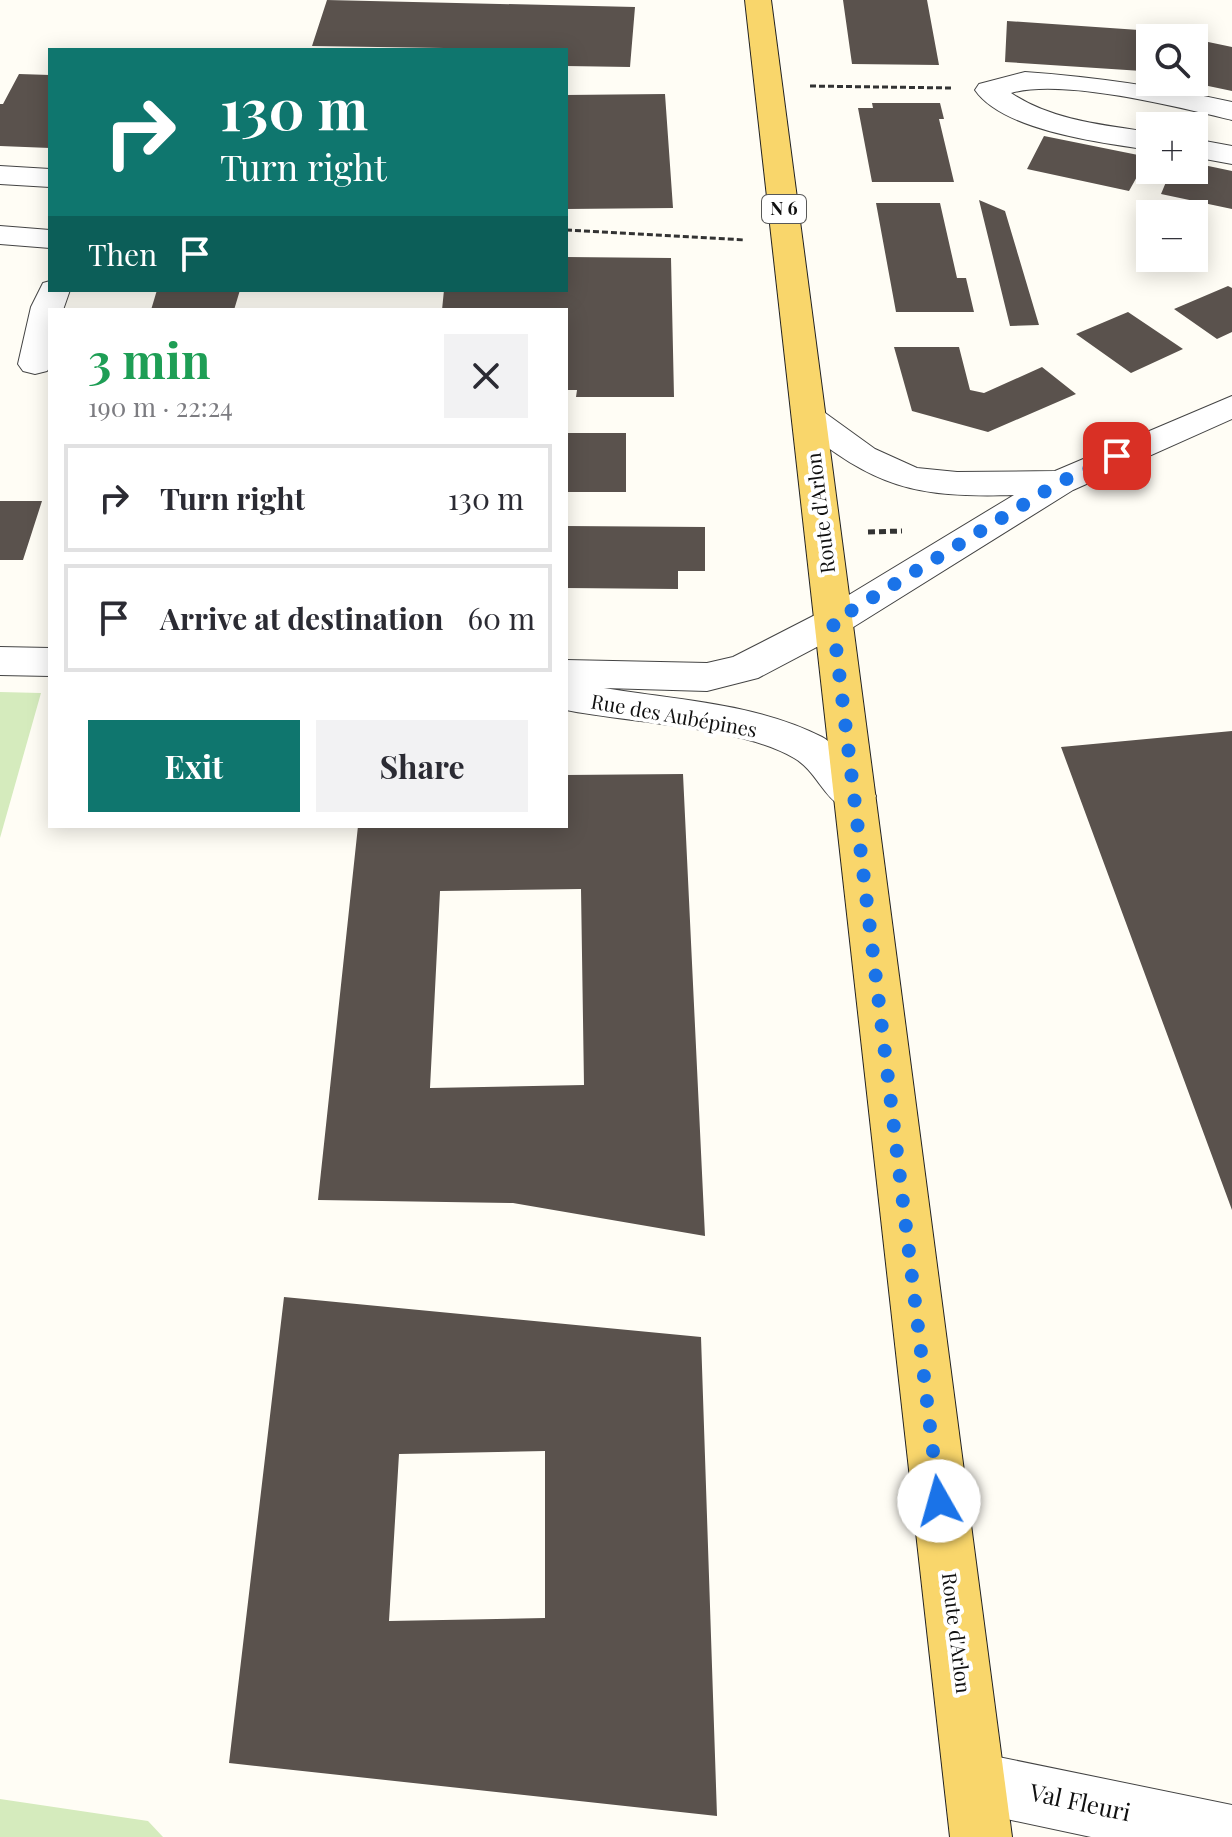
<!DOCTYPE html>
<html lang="en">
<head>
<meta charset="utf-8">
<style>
	:root { --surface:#fff; --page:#f2f2f3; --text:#2b2b33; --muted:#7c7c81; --line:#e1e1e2; --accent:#0f766e }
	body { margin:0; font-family:"Playfair Display",serif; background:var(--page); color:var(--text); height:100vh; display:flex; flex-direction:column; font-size:30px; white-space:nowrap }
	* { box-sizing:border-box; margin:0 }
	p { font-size:26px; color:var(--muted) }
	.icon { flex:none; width:44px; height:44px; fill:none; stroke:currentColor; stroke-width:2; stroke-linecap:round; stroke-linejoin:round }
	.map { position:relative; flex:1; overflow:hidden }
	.side { position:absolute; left:48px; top:308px; width:520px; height:520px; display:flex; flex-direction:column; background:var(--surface); border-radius:0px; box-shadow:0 4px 20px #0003 }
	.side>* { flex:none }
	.hud { position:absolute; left:48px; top:48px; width:520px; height:244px; border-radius:0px; box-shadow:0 4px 20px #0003; background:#0f766e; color:#fff; overflow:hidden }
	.tools { position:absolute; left:1136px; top:24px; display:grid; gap:16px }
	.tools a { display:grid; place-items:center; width:72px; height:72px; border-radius:0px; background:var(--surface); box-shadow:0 4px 20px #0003; font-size:40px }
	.pin { position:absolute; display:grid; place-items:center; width:68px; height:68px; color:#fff; margin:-34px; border-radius:16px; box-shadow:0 4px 12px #0006 }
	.me { position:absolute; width:88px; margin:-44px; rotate:353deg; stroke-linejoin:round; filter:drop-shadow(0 0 6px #0008) }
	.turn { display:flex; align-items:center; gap:28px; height:168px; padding:0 40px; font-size:36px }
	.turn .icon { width:104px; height:104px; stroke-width:2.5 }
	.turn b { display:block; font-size:56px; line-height:68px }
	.then { display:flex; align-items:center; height:76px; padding:0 40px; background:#0003; gap:16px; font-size:30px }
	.round { display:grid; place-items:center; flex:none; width:84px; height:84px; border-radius:0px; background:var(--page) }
	.headline { display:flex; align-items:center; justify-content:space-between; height:136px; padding:0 40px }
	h1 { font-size:48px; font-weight:700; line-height:60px; color:#1e9e55 }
	.primary-button { display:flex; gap:16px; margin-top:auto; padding:16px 40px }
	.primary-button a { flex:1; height:92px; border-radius:0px; background:var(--accent); color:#fff; font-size:32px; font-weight:700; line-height:92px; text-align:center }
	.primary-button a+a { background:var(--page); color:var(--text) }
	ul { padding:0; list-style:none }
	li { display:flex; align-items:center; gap:24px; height:108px; margin:0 16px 12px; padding:0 24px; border:4px solid var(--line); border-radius:0px }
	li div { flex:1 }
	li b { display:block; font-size:30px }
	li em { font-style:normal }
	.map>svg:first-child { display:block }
	.green { fill:#d5ebbd }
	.building { fill:#5a524d; fill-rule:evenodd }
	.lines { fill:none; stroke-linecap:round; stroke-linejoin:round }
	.minor-casing { stroke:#444; stroke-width:2 }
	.tertiary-casing { stroke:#444; stroke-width:2 }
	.primary-casing { stroke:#222; stroke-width:2 }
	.path-far1 { stroke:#333; stroke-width:3; stroke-dasharray:6 3; stroke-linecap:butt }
	.path { stroke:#333; stroke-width:5; stroke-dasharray:7 4; stroke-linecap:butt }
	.minor { fill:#fff; fill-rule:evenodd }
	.tertiary { fill:#fff; fill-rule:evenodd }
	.primary { fill:#f9d66b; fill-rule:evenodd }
	.route { stroke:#1a73e8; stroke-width:14; stroke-dasharray:0 25.2 }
	.labels { text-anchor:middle; stroke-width:8; stroke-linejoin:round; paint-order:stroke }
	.shield { fill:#fff; stroke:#585858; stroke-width:2 }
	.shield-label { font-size:18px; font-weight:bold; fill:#111 }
	.street-label { font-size:20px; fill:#111; stroke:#fff }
	.near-street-label { font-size:24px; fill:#111; stroke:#fff }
</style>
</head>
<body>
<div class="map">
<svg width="1232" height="1837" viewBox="0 0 1232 1837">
	<rect width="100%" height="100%" fill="#fffdf5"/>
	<path class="green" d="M0 692 41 693 0 838Z
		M0 1799 148 1821 163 1837H0Z"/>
	<path class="building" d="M327 0 635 7 630 67 566 66V50L312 46Z
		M843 0H927L939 65 852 64Z
		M1007 21 1139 30 1142 71 1005 62Z
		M1194 39 1232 47V91L1194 83Z
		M19 74 50 75V148L0 146V104H3Z
		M665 94 673 208 566 209V95Z
		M872 103H940L944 119H939L954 182H872L858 108H873Z
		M1044 136 1148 157 1129 191 1027 169Z
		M1194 163 1232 171V209L1161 194 1171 170H1194Z
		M979 200 1005 211 1039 325 1010 326Z
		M876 203H940L957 278H966L974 312H896Z
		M566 257 671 258 674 397H576L577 390H566V310H442L444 290H566Z
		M1228 286 1232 288V332L1217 339 1174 309Z
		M157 290H240L234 310H151Z
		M1128 312 1183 349 1131 373 1076 334Z
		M894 347H959L970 390 984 393 1042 367 1076 394 988 432 912 411Z
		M566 433H626V492H566Z
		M0 501H42L23 560H0Z
		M566 526 705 527V571H678V589L566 588Z
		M1232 731V1210L1061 747Z
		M683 774 705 1236 513 1203 318 1200 358 826H566V775ZM581 889 584 1085 430 1088 440 891Z
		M284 1297 701 1337 717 1816 229 1763ZM545 1451V1618L389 1621 399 1454Z"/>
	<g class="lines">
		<g class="minor-casing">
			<path id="minor" d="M1025 72C1096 77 1163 87 1232 102V120C1178 107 1062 78 1011 93 1051 120 1103 125 1150 132V150C1103 143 1003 131 975 90L979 84Z
				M1194 139 1232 146V164L1194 157Z
				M0 166 50 169V187L0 184Z
				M0 226 50 230V248L0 244Z
				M50 281V290H70L63 310H50V367L47 371 35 374 23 371 18 364 31 307 43 283Z
				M974 1752 1232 1805V1837H1091L974 1812 953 1803 944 1782 953 1761Z"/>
		</g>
		<g class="tertiary-casing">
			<path id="tertiary" d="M1232 396V419L1073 490 847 631 758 678 707 691 604 688C675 700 756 703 822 737 837 745 867 780 876 796L870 807C827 820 824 775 794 758 740 726 630 723 566 710V660L707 663 733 657 819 613 1014 495C913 498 875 487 797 424L792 417 797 410 809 406 821 410 875 449 917 468 957 472 1055 471Z
				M0 647 50 648V676L0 675Z"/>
		</g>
		<g class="primary-casing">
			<path id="primary" d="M745 0H771L1012 1837H950Z"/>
		</g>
		<path class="path-far1" d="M810 86 952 88
			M566 230 745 240"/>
		<path class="path" d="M868 532 902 531"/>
		<use href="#minor" class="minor"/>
		<use href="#tertiary" class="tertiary"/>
		<use href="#primary" class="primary"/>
	</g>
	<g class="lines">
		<path class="route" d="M939 1501 833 622 1060 482 1117 456"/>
	</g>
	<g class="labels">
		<rect class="shield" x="762" y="195" width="44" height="28" rx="6"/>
		<g class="shield-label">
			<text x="784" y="215">N 6</text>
		</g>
		<g class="street-label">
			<text transform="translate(821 513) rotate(-97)" y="7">Route d'Arlon</text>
			<text transform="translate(674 716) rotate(10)" y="7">Rue des Aubépines</text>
			<text transform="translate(956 1633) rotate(83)" y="7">Route d'Arlon</text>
		</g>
		<g class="near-street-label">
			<text transform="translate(1080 1803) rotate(12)" y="8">Val Fleuri</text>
		</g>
	</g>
</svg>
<div class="tools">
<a><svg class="icon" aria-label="search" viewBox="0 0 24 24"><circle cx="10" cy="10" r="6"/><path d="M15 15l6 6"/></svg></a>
<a>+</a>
<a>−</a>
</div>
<div class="pin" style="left:1117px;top:456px;background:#d93025"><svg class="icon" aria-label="arrive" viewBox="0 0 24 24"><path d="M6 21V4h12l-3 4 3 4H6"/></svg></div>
<svg class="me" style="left:939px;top:1501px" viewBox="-20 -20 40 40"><circle r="19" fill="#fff"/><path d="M0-13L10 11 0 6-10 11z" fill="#1a73e8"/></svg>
<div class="hud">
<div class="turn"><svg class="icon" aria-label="right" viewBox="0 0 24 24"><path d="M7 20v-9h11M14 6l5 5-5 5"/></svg><div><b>130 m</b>Turn right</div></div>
<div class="then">Then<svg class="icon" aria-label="arrive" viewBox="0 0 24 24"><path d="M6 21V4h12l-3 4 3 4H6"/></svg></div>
</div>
<section class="side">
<div class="headline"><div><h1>3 min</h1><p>190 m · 22:24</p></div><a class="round"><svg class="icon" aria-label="close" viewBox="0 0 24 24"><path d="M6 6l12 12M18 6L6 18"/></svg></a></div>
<ul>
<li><svg class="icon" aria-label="right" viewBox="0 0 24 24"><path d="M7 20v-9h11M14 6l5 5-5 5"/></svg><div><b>Turn right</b></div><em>130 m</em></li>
<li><svg class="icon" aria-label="arrive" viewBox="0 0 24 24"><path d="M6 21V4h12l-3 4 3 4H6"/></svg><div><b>Arrive at destination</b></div><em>60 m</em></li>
</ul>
<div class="primary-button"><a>Exit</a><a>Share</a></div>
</section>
</div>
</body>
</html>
